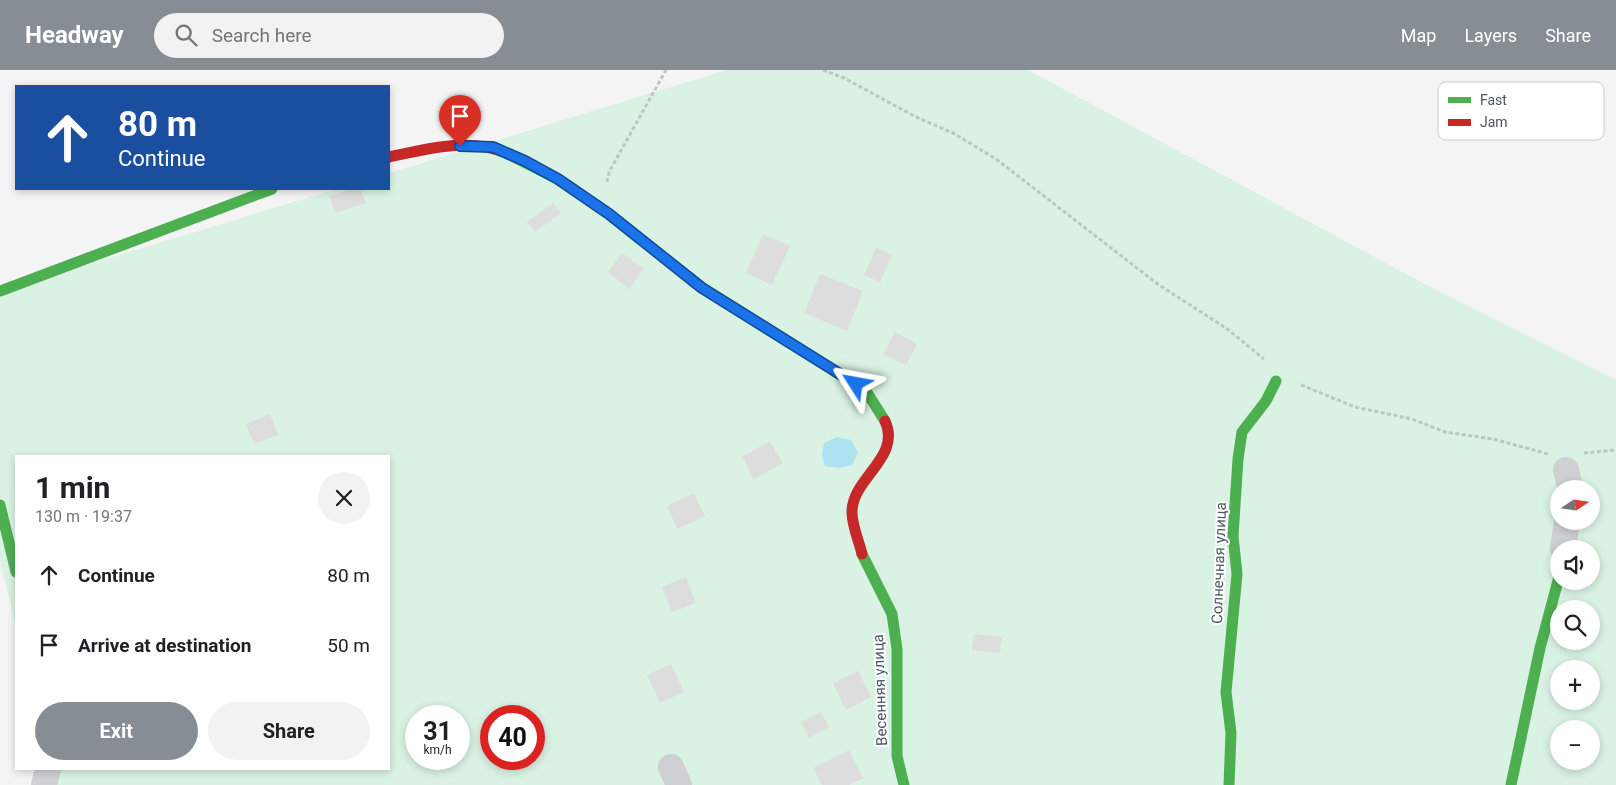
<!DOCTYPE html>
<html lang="en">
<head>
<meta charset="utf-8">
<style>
	:root { --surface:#fff; --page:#f2f2f2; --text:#202124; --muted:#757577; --accent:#868d94 }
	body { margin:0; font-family:Roboto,sans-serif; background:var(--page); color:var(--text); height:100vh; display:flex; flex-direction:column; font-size:19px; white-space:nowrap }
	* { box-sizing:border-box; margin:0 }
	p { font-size:16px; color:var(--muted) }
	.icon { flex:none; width:28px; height:28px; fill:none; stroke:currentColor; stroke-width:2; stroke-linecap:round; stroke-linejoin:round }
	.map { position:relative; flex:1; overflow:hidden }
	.sheet { position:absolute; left:15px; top:385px; width:375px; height:315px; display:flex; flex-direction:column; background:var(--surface); border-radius:0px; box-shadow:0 2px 8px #0003 }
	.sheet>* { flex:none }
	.guide { position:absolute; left:15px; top:15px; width:375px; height:105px; border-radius:0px; box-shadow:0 2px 8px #0003; background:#1a4fa0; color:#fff; overflow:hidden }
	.needle { width:32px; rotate:77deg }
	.controls { position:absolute; left:1550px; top:410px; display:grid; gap:10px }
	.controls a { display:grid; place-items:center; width:50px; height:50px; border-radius:50%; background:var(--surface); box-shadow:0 2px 8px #0003; font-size:25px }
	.speed { position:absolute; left:405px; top:635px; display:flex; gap:10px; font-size:25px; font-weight:700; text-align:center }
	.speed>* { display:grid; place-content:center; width:65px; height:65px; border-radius:50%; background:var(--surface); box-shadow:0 2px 8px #0003; line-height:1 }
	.speed small { font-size:12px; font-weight:400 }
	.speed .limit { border:8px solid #d22; background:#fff; color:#111 }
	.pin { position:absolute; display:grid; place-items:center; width:42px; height:42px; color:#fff; margin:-51px -21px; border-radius:50% 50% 50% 0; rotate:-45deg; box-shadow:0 0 5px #0007 }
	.pin .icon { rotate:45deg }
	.me { position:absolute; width:55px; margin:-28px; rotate:304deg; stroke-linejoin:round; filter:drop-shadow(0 0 4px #0008) }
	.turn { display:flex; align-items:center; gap:18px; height:105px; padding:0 20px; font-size:22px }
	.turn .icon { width:65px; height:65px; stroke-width:2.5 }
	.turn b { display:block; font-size:35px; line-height:42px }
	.round { display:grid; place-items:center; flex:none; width:52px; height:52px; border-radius:26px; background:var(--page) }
	.headline { display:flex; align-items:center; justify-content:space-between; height:85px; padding:0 20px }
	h1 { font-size:30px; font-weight:700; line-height:38px }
	.button { display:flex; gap:10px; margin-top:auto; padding:10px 20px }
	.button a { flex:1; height:58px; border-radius:30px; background:var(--accent); color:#fff; font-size:20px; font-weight:700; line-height:58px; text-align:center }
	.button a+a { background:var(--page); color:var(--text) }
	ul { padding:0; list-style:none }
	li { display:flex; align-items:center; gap:15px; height:70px; padding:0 20px }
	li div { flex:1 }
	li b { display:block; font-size:19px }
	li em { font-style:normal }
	header { display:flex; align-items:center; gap:30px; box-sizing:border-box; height:70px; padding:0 25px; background:var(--accent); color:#fff }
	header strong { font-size:24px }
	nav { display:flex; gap:28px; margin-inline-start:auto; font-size:18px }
	.search { width:350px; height:45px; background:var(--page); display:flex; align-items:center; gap:12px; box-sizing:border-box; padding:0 18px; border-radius:28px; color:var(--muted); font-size:19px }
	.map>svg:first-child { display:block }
	.green { fill:#d9f2e3; fill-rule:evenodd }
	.water { fill:#aee2f0 }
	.building { fill:#ddddde }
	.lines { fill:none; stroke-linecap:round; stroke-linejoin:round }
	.path { stroke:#bcc7c4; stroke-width:3; stroke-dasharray:4 2.5; stroke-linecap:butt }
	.street { stroke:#ced0d2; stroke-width:26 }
	.fast { stroke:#4caf50; stroke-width:11 }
	.jam { stroke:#c62828; stroke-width:11 }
	.route-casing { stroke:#114b97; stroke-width:12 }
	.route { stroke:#1a73e8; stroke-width:9 }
	.labels { text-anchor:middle; stroke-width:4; stroke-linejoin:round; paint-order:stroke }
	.street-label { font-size:15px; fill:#4a5661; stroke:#fff }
	.key { fill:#fff; stroke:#c9ccd0; stroke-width:1 }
	.key-label { font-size:14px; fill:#4a5661 }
</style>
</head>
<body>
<header>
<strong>Headway</strong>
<div class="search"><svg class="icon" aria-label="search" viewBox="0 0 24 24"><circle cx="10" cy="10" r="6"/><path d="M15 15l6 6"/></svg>Search here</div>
<nav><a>Map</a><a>Layers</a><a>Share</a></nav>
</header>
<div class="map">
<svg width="1616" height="715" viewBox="0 0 1616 715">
	<rect width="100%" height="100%" fill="#f4f4f4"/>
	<path class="green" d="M727 0H1028L1434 219 1616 310V715H54L50 699H389V386H16V558L0 490V221L337 119H389V103ZM1559 419H1591V451H1559ZM1559 479H1591V511H1559ZM1559 539H1591V571H1559ZM1559 599H1591V631H1559ZM416 646H459V689H416ZM491 646H534V689H491ZM1559 659H1591V691H1559Z"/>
	<path class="water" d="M837 367 851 370 858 382 852 395 839 398 825 396 822 386 824 373Z"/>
	<path class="building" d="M351 119H361L366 133 335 143 329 126Z
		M553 133 561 143 535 162 527 152Z
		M763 164 790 176 772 215 746 203Z
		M876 178 892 185 880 212 864 205Z
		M622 183 644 199 629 219 608 202Z
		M820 204 863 221 847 261 804 243Z
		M895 262 917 274 906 295 883 284Z
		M270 344 278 365 254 374 246 354Z
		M770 371 783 393 754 409 742 387Z
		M694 423 705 446 677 459 667 436Z
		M686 507 696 533 672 542 662 517Z
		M974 564 1002 567 1000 583 972 580Z
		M671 594 684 622 660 633 647 605Z
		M858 601 871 627 846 640 833 613Z
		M821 642 829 657 809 668 801 652Z
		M849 680 863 708 849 715H822L813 698Z"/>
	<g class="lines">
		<path class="path" d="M823 0 844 8 916 47 953 63 996 89 1159 215 1226 258 1264 289
			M607 112 609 102 666 0
			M1301 315 1355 337 1412 349 1445 362 1493 369 1548 384
			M1584 383 1616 380"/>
		<path class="street" d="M1566 400 1570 419
			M1563 479 1567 451
			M671 697 679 715
			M44 715 48 699"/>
		<path class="fast" d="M506 83 558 109 609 144 703 218 866 321 885 351
			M0 221 272 119
			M0 435 16 502
			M862 484 892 544 897 579V686L904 715
			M1229 715 1231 663 1226 622 1237 504 1233 466 1238 389 1242 362 1266 331 1276 311
			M1511 715 1540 578 1559 507"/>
		<path class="jam" d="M389 87C427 79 469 67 506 83
			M862 484C859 471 852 456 852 442 852 408 902 387 885 351"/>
	</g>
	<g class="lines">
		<g class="route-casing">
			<path id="route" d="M460 76 493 77 525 91 558 109 609 144 702 218 856 314"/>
		</g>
		<use href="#route" class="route"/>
	</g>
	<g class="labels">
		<g class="street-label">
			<text transform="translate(1219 493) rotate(-88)" y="5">Солнечная улица</text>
			<text transform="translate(880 620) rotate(-92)" y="5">Весенняя улица</text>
		</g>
	</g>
	<rect x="1438" y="12" width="166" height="58" rx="8" class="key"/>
	<rect x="1448" y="27" width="23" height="6" fill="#4caf50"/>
	<rect x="1448" y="49" width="23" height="7" fill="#c62828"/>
	<g class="key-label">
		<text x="1480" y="35">Fast</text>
		<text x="1480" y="57">Jam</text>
	</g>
</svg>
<div class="controls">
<a><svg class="needle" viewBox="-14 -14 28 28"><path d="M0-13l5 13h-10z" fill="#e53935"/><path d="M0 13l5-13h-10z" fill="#757577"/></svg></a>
<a><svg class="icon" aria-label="sound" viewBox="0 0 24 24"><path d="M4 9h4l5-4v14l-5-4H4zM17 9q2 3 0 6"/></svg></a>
<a><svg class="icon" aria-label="search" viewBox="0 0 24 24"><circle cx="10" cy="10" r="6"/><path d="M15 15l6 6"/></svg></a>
<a>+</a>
<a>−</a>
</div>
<div class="speed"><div>31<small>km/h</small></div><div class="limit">40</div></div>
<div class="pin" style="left:460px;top:76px;background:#d93025"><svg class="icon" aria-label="arrive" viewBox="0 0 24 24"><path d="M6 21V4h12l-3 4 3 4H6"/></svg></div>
<svg class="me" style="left:856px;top:314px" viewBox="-20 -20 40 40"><path d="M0-17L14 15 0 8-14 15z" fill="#1a73e8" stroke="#fff" stroke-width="4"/></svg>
<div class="guide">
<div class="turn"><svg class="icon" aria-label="ahead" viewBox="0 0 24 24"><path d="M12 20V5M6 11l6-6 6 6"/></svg><div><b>80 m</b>Continue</div></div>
</div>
<section class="sheet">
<div class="headline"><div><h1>1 min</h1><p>130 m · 19:37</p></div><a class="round"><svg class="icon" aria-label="close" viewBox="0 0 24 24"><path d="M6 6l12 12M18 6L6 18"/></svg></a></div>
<ul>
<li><svg class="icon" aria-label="ahead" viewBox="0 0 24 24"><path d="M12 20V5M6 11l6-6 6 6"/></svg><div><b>Continue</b></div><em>80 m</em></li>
<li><svg class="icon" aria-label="arrive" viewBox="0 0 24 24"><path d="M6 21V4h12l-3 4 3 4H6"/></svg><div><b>Arrive at destination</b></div><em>50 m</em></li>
</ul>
<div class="button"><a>Exit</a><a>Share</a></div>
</section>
</div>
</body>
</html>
